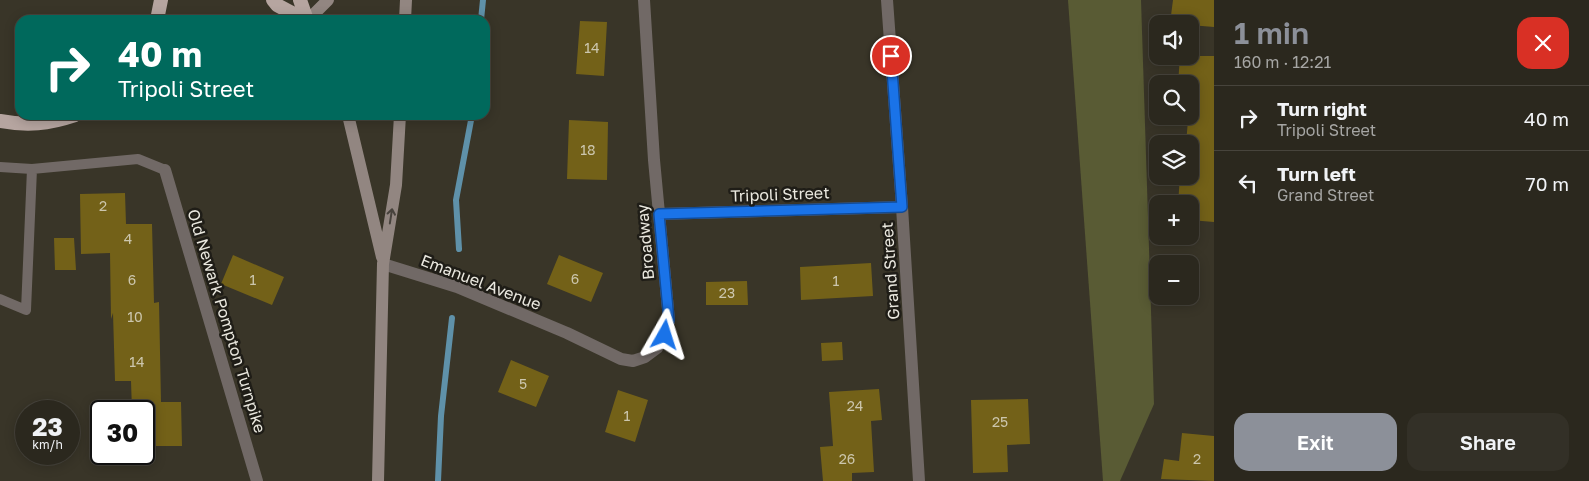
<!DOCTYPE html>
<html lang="en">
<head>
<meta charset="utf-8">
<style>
	:root { --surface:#2b281e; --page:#333027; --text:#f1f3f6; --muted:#a6a6a4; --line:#47443c; --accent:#8c9099 }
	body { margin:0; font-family:"Golos Text",sans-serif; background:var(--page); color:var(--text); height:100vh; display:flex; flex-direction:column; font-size:19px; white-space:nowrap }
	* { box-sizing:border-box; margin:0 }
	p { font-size:16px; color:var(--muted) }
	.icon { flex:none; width:28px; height:28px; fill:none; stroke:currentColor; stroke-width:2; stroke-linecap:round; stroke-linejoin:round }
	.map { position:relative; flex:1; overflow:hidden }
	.details { display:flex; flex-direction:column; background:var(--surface); width:375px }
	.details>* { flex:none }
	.guide { position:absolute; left:15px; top:15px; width:475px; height:105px; border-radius:15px; box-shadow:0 2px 12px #0003,0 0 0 1px var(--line); background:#00695c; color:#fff; overflow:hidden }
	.fabs { position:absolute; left:1149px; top:15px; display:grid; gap:10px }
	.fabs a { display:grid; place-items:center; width:50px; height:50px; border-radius:10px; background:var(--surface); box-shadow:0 2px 12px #0003,0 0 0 1px var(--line); font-size:25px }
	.speed { position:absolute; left:15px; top:400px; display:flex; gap:10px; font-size:25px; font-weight:700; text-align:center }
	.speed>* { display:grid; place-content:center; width:65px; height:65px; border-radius:50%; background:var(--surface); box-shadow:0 2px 12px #0003,0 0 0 1px var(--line); line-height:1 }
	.speed small { font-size:12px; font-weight:400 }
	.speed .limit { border:2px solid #111; border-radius:8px; background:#fff; color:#111 }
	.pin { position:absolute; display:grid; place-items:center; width:42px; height:42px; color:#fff; margin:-21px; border:2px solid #fff; border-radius:50%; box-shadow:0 1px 5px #0007 }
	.me { position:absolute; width:55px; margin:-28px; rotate:6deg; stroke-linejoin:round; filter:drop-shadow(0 0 4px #0008) }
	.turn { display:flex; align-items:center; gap:18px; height:105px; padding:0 20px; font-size:22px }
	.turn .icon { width:65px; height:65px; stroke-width:2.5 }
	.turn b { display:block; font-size:35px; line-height:42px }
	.round { display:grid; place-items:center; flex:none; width:52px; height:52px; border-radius:15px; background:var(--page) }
	.headline { display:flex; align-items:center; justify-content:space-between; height:85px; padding:0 20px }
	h1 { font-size:30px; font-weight:600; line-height:38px; color:var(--accent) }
	.button { display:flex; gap:10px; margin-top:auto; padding:10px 20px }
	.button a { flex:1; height:58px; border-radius:15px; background:var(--accent); color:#fff; font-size:20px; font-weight:600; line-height:58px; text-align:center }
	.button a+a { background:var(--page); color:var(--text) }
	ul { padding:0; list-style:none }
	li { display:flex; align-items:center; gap:15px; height:65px; padding:0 20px; border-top:1px solid var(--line) }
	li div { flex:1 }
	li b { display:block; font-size:19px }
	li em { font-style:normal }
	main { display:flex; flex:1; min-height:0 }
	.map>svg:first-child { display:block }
	.green { fill:#595b34 }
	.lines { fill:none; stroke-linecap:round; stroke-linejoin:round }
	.stream { stroke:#5f91a9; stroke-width:6 }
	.building { fill:#736118 }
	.service { stroke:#716966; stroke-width:10 }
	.minor { stroke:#716966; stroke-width:12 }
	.secondary { stroke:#928681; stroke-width:12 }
	.trunk { stroke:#b6a5a0; stroke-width:14 }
	.oneway { stroke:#47423c }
	.route-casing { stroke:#114b97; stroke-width:12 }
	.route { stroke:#1a73e8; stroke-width:9 }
	.labels { text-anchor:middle; stroke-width:5; stroke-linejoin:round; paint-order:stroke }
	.number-label { font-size:14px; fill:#ccc6ad }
	.street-label { font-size:16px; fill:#eae8df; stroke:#1f1d17 }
</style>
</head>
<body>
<main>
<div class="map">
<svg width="1214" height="481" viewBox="0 0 1214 481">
	<rect width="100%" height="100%" fill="#393528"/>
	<path class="green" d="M1068 0H1141L1154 404 1120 481H1103Z"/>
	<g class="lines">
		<path class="stream" d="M481 20 483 0
			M459 249 456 200 472 115
			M438 481 441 416 452 318"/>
	</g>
	<path class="building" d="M1173 0H1214V27L1190 25V24L1170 23Z
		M580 21 607 22 604 76 576 74Z
		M1180 56H1214V222L1190 220V204H1178L1180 176H1190V144H1186L1188 120 1174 119V116H1190V84H1178Z
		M569 120 608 122 607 180 567 179Z
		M125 193 126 224H152L154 303 159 302 161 402H181L182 446H144V411H132L131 381H115L113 313 111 319 110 253 81 254 80 194Z
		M54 238H74L76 270H55Z
		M233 255 284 277 272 305 221 284Z
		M559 255 603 273 591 302 547 284Z
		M871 263 873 296 801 300 800 267Z
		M747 281 748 305H706V282Z
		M842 342 843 360 822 361 821 343Z
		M511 360 549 376 536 407 498 392Z
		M879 389 882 420 871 421 874 472 852 473V481H823L820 447 833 446 829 392Z
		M618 390 648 400 635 442 605 432Z
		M1028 399 1030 444 1007 445 1008 472 973 473 971 400Z
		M1182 433 1214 436V481L1161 479 1164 459 1179 461Z"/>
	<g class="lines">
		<path class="service" d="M0 167 32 169 138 159 165 170
			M0 299 26 310 32 169"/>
		<path class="minor" d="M887 0 902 207 919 481
			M165 170 257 481
			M659 214 902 207
			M383 264 457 287 567 333 621 359 633 361 645 357 657 348 665 335 669 320 654 160 644 0"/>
		<path class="secondary" d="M308 20 328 0
			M405 20 406 0
			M348 115 382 257
			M378 481 383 264 396 185 400 115"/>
		<path class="trunk" d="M273 0 277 5 305 20
			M300 0 307 20
			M157 20 161 0
			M0 121C28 126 48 124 75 115"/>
	</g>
	<defs><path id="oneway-shaft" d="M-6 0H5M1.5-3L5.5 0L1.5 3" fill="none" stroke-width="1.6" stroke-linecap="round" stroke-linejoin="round" transform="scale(1.25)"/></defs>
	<use class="oneway" href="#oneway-shaft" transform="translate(391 216) rotate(-81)"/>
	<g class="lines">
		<g class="route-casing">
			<path id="route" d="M665 335 669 320 659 214 902 207 891 56"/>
		</g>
		<use href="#route" class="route"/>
	</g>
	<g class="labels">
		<g class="number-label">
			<text x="592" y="53">14</text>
			<text x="588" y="155">18</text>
			<text x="103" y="211">2</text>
			<text x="128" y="244">4</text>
			<text x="575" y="284">6</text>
			<text x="132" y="285">6</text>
			<text x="253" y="285">1</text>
			<text x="836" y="286">1</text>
			<text x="727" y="298">23</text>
			<text x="135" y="322">10</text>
			<text x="137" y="367">14</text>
			<text x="523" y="389">5</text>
			<text x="855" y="411">24</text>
			<text x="627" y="421">1</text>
			<text x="1000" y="427">25</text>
			<text x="847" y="464">26</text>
			<text x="1197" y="464">2</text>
		</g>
		<g class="street-label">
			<text transform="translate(780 194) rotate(-2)" y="6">Tripoli Street</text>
			<text transform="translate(645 242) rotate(-95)" y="6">Broadway</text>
			<text transform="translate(890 271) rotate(-94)" y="6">Grand Street</text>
			<text transform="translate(481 282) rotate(21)" y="6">Emanuel Avenue</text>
			<text transform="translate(227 321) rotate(73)" y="6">Old Newark Pompton Turnpike</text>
		</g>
	</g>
</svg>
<div class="fabs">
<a><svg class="icon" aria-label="sound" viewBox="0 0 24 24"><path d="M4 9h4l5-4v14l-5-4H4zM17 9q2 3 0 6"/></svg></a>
<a><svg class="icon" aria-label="search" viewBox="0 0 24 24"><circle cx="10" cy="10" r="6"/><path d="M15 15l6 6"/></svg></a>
<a><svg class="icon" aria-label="layers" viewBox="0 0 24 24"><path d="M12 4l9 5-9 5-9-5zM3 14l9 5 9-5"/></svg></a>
<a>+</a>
<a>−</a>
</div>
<div class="speed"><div>23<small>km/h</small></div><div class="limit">30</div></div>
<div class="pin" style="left:891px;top:56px;background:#d93025"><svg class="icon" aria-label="arrive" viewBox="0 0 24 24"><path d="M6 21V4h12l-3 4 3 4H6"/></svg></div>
<svg class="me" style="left:665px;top:335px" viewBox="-20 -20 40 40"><path d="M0-17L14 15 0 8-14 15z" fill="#1a73e8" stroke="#fff" stroke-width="4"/></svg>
<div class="guide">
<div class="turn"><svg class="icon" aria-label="right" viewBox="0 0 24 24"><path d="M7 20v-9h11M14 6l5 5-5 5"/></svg><div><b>40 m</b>Tripoli Street</div></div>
</div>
</div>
<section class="details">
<div class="headline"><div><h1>1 min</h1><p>160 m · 12:21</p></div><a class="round" style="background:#d93025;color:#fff"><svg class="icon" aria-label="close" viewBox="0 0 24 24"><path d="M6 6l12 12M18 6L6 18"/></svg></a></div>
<ul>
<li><svg class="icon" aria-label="right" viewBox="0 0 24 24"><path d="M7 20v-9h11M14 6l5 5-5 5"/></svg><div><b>Turn right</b><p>Tripoli Street</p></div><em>40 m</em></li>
<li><svg class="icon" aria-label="left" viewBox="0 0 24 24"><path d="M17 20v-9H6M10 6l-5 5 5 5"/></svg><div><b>Turn left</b><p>Grand Street</p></div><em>70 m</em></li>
</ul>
<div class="button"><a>Exit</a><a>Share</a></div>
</section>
</main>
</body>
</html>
